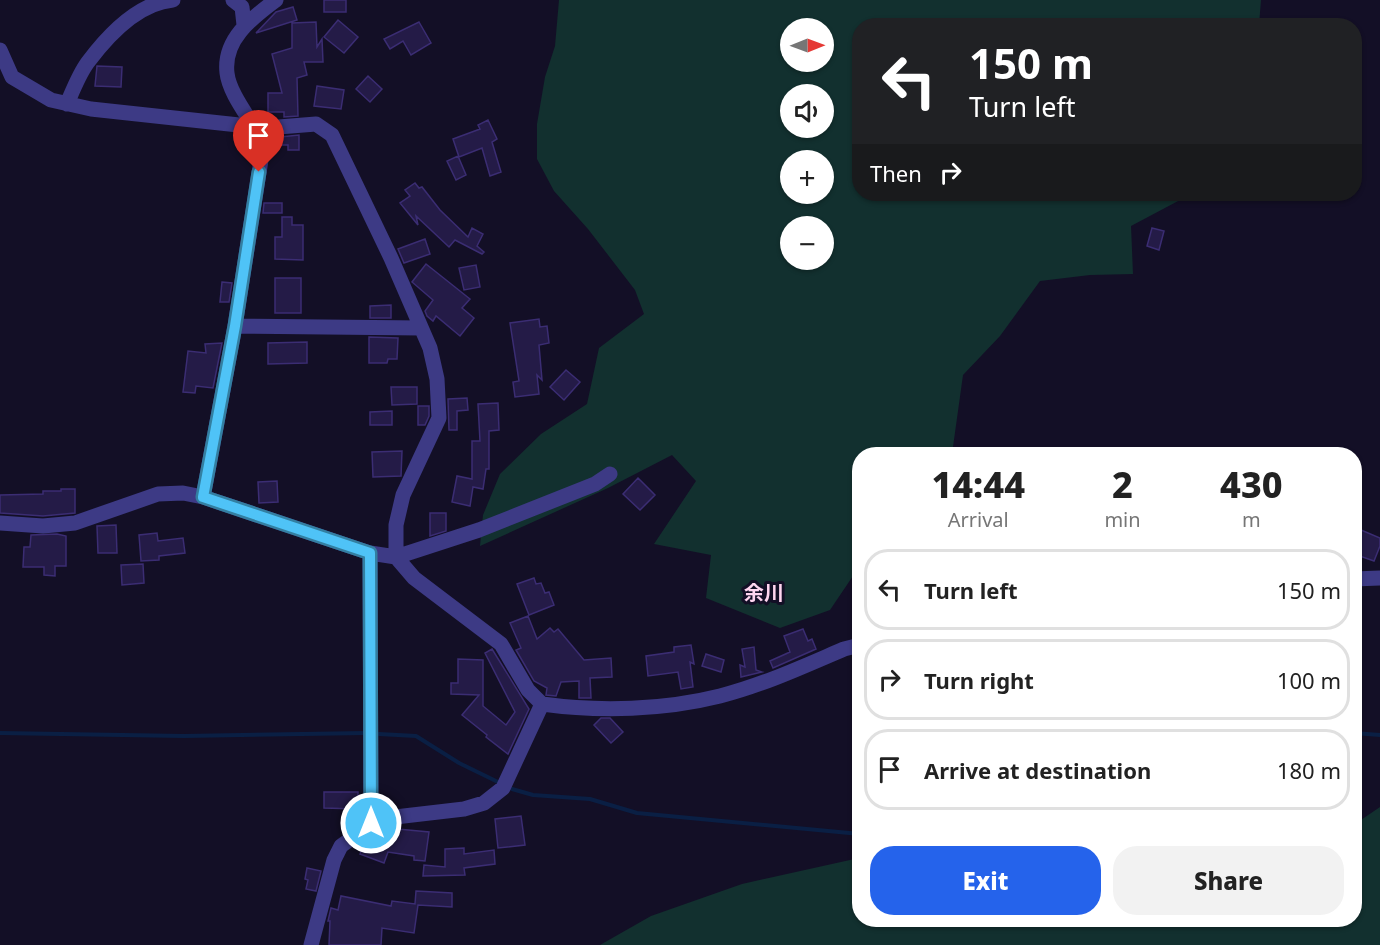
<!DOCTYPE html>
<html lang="en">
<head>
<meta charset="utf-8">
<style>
	:root { --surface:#fff; --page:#f2f2f2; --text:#222; --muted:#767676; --line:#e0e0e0; --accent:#2563eb }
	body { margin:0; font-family:"Noto Sans","Noto Sans JP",sans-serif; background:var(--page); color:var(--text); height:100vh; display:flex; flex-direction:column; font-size:22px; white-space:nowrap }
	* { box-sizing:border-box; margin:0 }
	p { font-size:20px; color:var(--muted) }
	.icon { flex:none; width:33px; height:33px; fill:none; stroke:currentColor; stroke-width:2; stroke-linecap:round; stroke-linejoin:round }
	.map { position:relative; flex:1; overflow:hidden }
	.panel { position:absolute; left:852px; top:447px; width:510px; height:480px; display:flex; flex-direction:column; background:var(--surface); border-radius:24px; box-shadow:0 2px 4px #0004 }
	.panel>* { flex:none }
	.guide { position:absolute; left:852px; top:18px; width:510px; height:183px; border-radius:24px; box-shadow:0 2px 4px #0004; background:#202124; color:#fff; overflow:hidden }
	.needle { width:39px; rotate:89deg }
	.controls { position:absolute; left:780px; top:18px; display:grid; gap:12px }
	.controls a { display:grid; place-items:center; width:54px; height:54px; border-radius:50%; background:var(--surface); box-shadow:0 2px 4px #0004; font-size:30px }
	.pin { position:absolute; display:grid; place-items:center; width:51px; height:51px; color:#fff; margin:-62px -26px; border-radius:50% 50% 50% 0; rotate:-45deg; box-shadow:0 0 6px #0007 }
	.pin .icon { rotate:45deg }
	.me { position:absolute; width:66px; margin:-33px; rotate:0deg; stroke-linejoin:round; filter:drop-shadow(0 0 4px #0008) }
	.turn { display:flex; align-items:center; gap:21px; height:126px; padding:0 18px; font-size:27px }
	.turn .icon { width:78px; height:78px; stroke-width:2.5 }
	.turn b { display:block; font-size:42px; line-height:51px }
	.then { display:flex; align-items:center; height:57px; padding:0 18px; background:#0003; gap:12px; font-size:22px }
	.eta { display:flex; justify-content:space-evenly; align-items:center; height:102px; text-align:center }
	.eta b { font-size:36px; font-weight:800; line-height:42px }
	.action { display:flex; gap:12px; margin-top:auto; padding:12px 18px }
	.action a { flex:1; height:69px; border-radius:24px; background:var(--accent); color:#fff; font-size:24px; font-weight:800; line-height:69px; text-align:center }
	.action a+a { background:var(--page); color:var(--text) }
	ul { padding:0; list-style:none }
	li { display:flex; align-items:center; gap:18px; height:81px; margin:0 12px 9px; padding:0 6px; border:3px solid var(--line); border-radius:24px }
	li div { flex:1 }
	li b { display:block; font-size:22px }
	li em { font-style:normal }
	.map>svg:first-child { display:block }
	.green { fill:#12302f; fill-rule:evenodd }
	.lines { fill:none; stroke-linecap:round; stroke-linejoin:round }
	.stream { stroke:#0a1f44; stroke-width:4 }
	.building { fill:#241b47; stroke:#3b2d73; stroke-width:1.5 }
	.minor { stroke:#3d3a85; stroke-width:15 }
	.route-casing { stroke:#337fa1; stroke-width:15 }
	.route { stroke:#4fc3f7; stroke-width:10 }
	.labels { text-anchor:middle; stroke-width:6; stroke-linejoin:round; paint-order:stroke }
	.neighbourhood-label { font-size:20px; font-weight:bold; fill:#ffd6f0; stroke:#130f26 }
</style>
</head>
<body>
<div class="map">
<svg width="1380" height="945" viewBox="0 0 1380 945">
	<rect width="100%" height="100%" fill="#130f26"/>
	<path class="green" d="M559 0H1261L1259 25 860 26V194H1183L1180 200 1131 226 1133 274 1090 275 1040 281 1000 336 963 375 952 454H860L859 567 830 610 780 628 706 598 711 555 654 544 696 481 672 455 608 488 480 546 483 515 500 474 541 434 587 404 599 348 644 314 635 290 588 229 554 191 537 159V124L545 77 555 46ZM790 28H824V62H790ZM790 94H824V128H790ZM790 160H824V194H790ZM790 226H824V260H790Z
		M1380 807V945H600L651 916 742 884 859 858 860 920H1354L1355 824Z"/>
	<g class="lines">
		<path class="stream" d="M0 733 184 736 366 733
			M1354 733 1380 735
			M379 734 416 736 459 763 500 783
			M512 789 533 795 590 799 637 813 860 834"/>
	</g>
	<path class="building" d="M324 0H346V12H324Z
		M293 7 297 20 256 33 276 12Z
		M338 20 358 37 344 53 324 37Z
		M316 22 317 47 322 39 323 62H304L307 75 297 78 298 116 284 117V112H268V93H282L272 54 292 48V23Z
		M419 22 431 43 411 55 403 41 390 49 384 39Z
		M97 66 122 67 121 87 95 86Z
		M368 76 382 89 370 102 356 89Z
		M317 86 344 90 341 109 314 106Z
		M488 120 497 139 492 142 501 172 490 176 482 148 459 157 453 139 480 129 478 125Z
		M299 135V150H288V145H279L280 137Z
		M458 156 466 175 456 180 447 161Z
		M415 183 419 188 422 187 440 210 468 237 472 228 483 234 477 246 484 252 482 254 455 240 449 247 416 216 418 225 400 203 410 196 405 190Z
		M264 203H282V213H263Z
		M282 217H292V225H303V260L275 259V237H282Z
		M1152 228 1164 231 1159 250 1147 246Z
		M425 239 430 254 404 263 398 249Z
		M426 264 470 299 462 308 474 318 460 336 436 316 433 321 427 316 425 311 433 300 412 282Z
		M476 265 480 287 464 290 459 268Z
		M275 278H301V313H275Z
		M222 282 232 283 229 302H220Z
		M391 305V318H370V306Z
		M539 319 540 327 547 326 549 343 539 345 542 380 537 375 539 394 515 397 513 382 519 381 510 323Z
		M369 337 398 338 397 359H388L387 363H369Z
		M307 342V363L268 364V343Z
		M222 343 213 388 196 386 195 393 183 392 188 351 206 353 205 344Z
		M566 370 580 382 564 400 550 387Z
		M391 387H417V404L392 405Z
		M467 398 468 410 457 411V430H449L448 399Z
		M498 403 499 430 489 431V469H486L483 489 473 487 470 506 452 502 457 476 472 479V441H480L478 404Z
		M418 406H429V416L425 425H418Z
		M392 411V425H370V412Z
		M402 451 401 476 373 477 372 452Z
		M638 478 655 495 640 510 623 494Z
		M277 481 278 502 259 503 258 482Z
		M61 489H75V513L43 516 0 513V495L43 494V491H61Z
		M430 513H446V531L430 536Z
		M116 525 117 553H98L97 526Z
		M1354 527 1380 538V546L1374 561 1354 554Z
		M157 533 158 541 183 538 185 553 159 556V560L141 561 139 535Z
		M57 534 66 536V566H55V576L44 575V567H23L24 547H30L31 535Z
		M143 564 144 583 122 585 121 565Z
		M534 578 536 584 541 583 545 593 549 592 554 605 529 615 517 584Z
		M528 616 537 639 550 628 554 632 558 629 584 660 611 658 612 677 590 678 591 698H579V681L561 682 556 696 546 695 547 688 534 681 516 650 521 648 510 623Z
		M803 629 808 641 812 639 816 649 773 668 770 661 790 652 784 636Z
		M691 645 694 664 690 662 693 687 681 689 678 672 648 676 646 656 674 652V647Z
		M754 647 756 670 762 672 741 677 740 665 745 667 742 649Z
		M492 649 529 709 508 754 486 737 487 735 462 715 479 695 451 694V683H458V659L483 660V706L506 725 515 712 485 653Z
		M706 654 724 660 721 672 702 666Z
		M601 718H610L623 732 611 743 594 725Z
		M324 792H358V809L324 808Z
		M521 816 525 845 498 848 495 819Z
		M382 828 397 833 398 829 429 832 425 861 414 860V856L388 852 384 863 360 854 365 842 367 843 369 837Z
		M464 848V854L494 850 495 864 464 868 465 875 423 876 424 865 445 867V849Z
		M307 868 321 871 316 891 306 889 308 880 305 879Z
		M416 891 452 893V907L418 905 414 933 382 928 381 945H329L330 921H328L331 908 338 910 341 896 391 906 392 901 415 904Z"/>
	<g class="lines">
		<path class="minor" d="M233 0 242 7 244 25
			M0 50 12 77 51 100 91 109 266 128 316 124 332 135 391 258 430 348 437 379 439 418 403 495 396 525V557L414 578 501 644 528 690 542 704C600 712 664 710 720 696 763 685 804 666 844 649L860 645
			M67 104C73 90 79 74 88 62 109 34 138 3 173 0
			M254 127C245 112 229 91 227 73 223 39 252 18 276 0
			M235 326 421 328
			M203 497 235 326 266 128
			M0 523 43 526 75 523 158 494 183 493 203 497 370 553 396 557 479 530 595 484 610 474
			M370 553 371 823
			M1354 579 1380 578
			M311 945 334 860 341 846 378 819 464 809 484 803 503 788 542 704"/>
	</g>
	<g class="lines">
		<g class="route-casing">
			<path id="route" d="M259 172 235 326 203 497 370 553 371 823"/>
		</g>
		<use href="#route" class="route"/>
	</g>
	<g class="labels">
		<g class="neighbourhood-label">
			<text x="764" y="600">余川</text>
		</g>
	</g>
</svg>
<div class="controls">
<a><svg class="needle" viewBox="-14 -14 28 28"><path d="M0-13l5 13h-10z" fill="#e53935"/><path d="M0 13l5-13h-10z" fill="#767676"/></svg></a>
<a><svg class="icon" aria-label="sound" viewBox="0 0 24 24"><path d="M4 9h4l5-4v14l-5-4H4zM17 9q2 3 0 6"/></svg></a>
<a>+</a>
<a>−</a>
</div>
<div class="pin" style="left:259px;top:172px;background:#d93025"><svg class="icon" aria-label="arrive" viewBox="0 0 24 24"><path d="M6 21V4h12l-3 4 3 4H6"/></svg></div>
<svg class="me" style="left:371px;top:823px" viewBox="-20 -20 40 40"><circle r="17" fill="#4fc3f7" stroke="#fff" stroke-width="3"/><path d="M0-11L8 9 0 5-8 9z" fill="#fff"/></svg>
<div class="guide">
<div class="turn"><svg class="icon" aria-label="left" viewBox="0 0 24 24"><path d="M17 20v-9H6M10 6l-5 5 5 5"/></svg><div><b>150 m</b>Turn left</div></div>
<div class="then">Then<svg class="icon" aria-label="right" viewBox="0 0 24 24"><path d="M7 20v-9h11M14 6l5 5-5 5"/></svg></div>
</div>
<section class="panel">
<div class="eta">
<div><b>14:44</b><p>Arrival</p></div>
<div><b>2</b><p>min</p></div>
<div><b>430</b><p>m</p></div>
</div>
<ul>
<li><svg class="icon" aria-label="left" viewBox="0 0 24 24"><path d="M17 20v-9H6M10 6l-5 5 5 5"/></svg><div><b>Turn left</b></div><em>150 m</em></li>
<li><svg class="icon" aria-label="right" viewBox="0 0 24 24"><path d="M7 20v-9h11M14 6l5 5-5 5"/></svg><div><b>Turn right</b></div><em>100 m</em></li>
<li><svg class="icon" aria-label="arrive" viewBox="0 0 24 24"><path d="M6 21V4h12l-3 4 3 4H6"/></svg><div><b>Arrive at destination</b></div><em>180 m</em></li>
</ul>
<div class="action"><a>Exit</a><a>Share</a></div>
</section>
</div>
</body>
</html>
